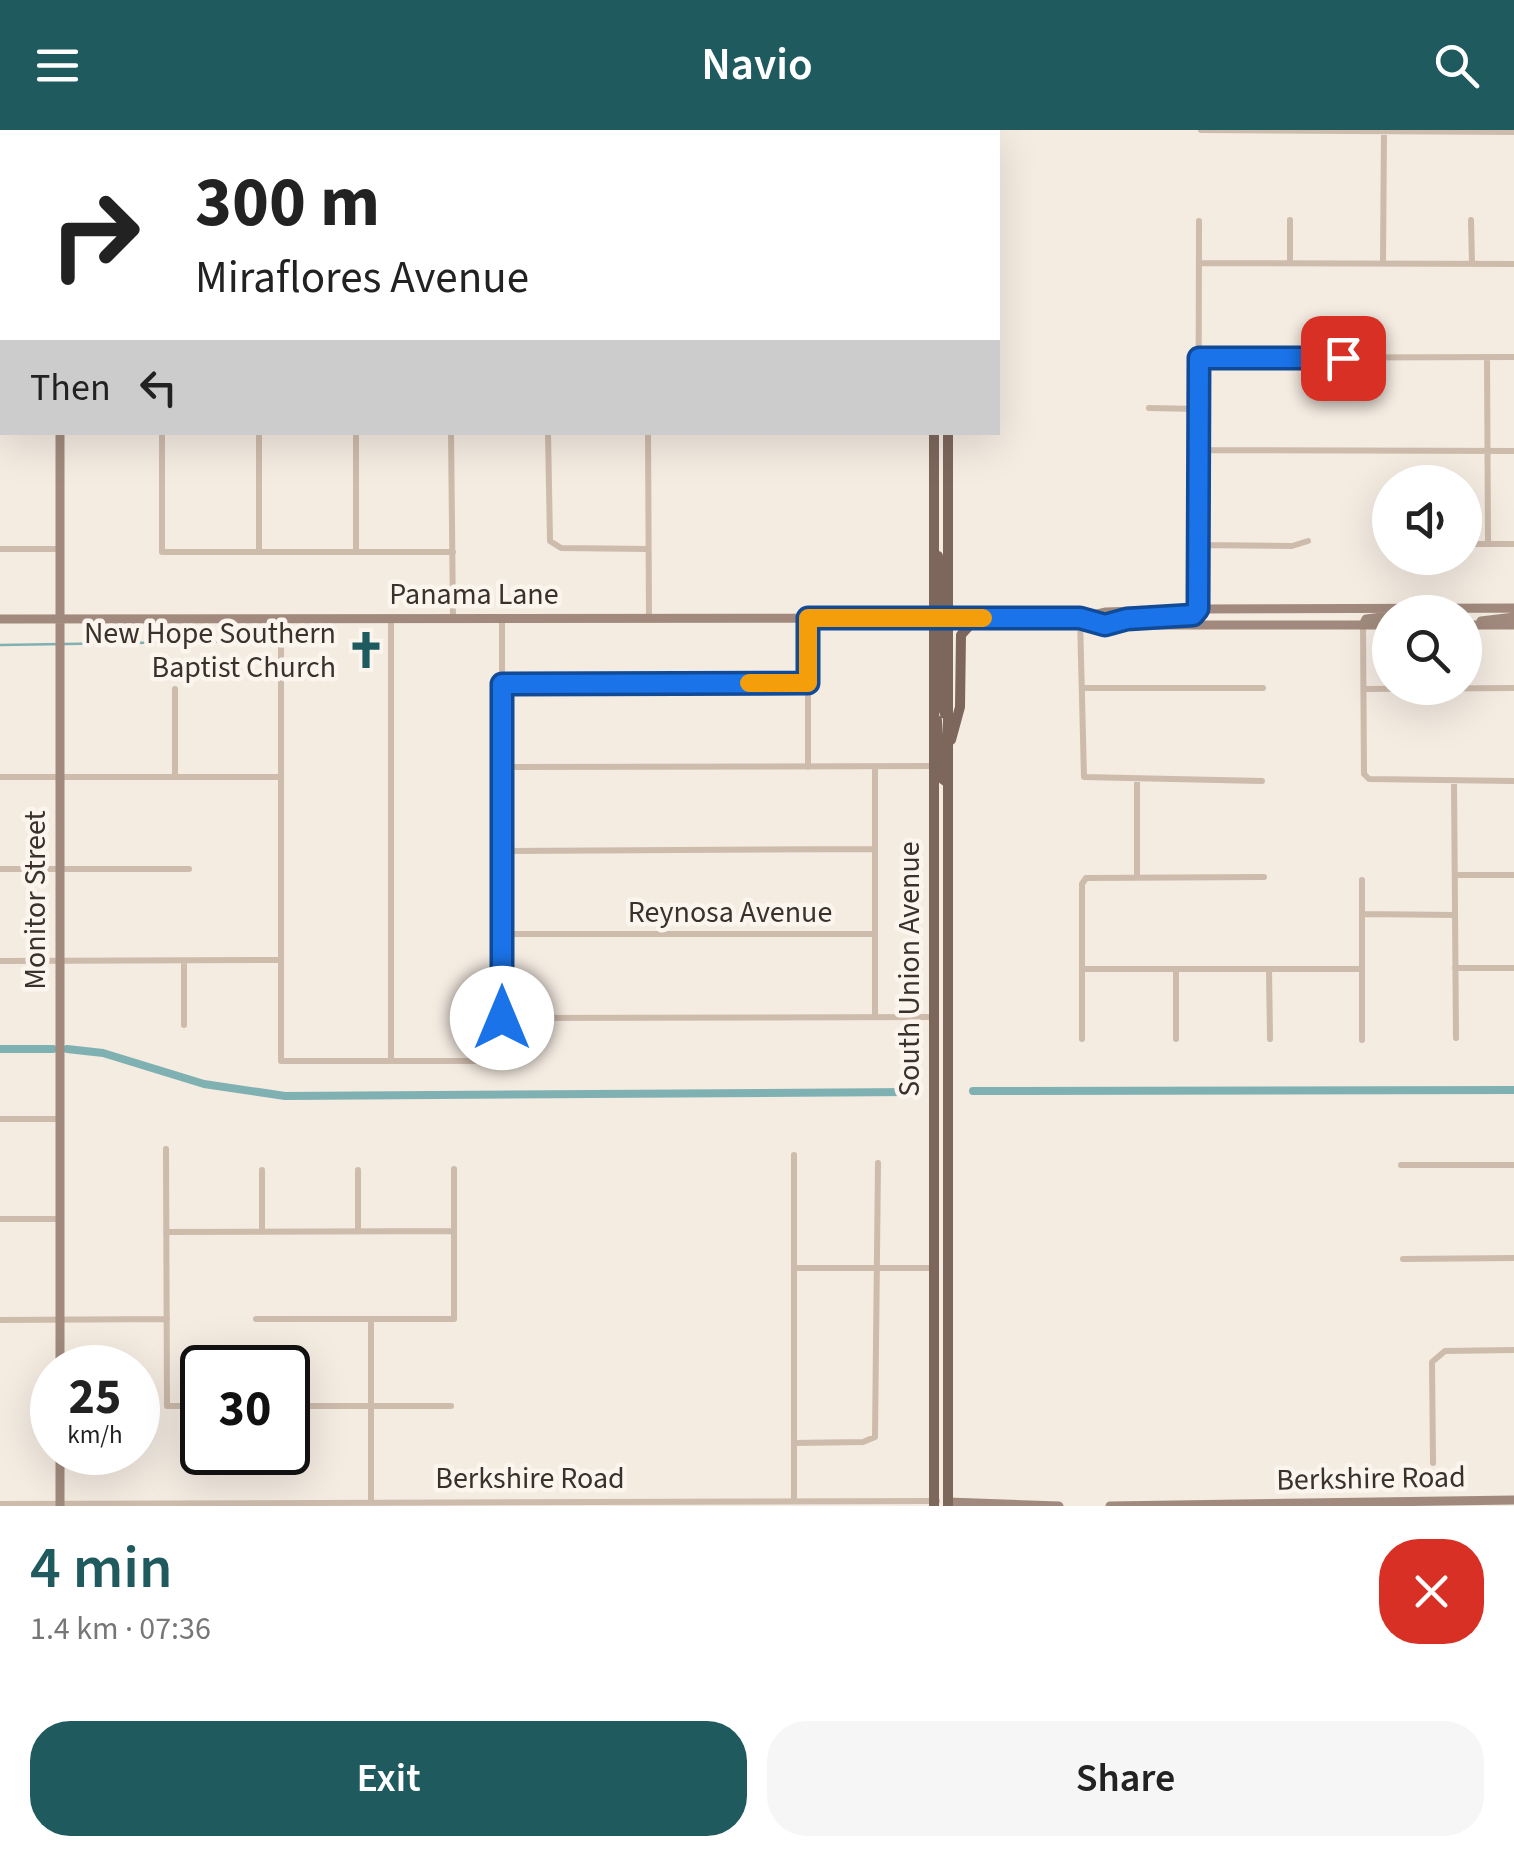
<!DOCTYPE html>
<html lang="en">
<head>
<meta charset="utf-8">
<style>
	:root { --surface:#fff; --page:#f6f6f6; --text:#222; --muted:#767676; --accent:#1f5a5e }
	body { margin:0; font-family:"Source Sans 3",sans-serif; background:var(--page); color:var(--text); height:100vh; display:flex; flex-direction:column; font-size:38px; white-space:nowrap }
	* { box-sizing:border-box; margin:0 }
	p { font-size:32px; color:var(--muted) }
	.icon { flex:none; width:55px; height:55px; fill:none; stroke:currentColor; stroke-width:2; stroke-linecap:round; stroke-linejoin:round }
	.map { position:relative; height:1376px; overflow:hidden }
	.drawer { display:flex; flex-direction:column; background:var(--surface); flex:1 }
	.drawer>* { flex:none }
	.banner { position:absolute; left:0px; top:0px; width:1000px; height:305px; box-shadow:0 10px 40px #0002; background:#fff; color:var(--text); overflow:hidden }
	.controls { position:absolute; left:1372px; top:335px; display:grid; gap:20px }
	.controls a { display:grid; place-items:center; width:110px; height:110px; border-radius:50%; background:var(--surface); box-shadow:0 10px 40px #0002; font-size:50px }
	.speed { position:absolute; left:30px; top:1215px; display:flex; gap:20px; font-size:50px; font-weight:700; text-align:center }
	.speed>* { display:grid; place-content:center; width:130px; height:130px; border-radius:50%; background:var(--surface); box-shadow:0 10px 40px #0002; line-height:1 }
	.speed small { font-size:25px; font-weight:400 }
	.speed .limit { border:5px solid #111; border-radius:15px; background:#fff; color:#111 }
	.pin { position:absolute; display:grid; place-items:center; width:85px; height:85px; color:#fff; margin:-42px; border-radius:20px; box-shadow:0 5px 15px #0006 }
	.me { position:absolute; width:110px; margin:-55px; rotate:0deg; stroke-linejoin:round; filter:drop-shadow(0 0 8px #0008) }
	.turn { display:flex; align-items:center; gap:35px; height:210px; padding:0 30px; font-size:45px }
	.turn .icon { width:130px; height:130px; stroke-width:2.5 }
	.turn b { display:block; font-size:70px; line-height:85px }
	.then { display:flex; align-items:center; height:95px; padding:0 30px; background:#0003; gap:20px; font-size:38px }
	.round { display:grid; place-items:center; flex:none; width:105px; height:105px; border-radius:40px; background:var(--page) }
	.overview { display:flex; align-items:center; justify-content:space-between; height:170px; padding:0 30px }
	h1 { font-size:60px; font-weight:600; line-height:75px; color:var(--accent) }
	.action { display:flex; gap:20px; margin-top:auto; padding:20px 30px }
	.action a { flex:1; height:115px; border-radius:40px; background:var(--accent); color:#fff; font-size:40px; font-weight:600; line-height:115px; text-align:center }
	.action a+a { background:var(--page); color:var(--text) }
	header { display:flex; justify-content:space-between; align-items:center; height:130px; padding:0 30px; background:var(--accent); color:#fff; font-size:45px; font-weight:600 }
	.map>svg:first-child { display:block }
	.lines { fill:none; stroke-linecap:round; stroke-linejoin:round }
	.stream { stroke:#7fb0b2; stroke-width:2.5 }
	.canal { stroke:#7fb0b2; stroke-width:8 }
	.street { stroke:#cdbbac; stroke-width:6 }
	.secondary { stroke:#a18a7d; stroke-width:9 }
	.primary { stroke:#7d675c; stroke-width:10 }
	.route-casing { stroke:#114b97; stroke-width:25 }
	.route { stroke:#1a73e8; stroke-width:18 }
	.slow { stroke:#f59e0b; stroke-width:18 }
	.labels { text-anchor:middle; stroke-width:9; stroke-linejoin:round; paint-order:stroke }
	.street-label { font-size:30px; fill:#3b302b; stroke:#fbf5ee }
	.poi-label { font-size:30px; fill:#3b302b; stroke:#fbf5ee; text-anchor:end }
</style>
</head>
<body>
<header><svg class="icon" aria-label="menu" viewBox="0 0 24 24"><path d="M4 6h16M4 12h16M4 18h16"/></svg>Navio<svg class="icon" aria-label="search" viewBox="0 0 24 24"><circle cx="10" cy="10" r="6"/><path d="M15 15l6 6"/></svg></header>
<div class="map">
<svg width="1514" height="1376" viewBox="0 0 1514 1376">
	<rect width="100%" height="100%" fill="#f4ebe1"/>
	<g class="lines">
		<path class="stream" d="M0 515 263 511"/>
		<path class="canal" d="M0 919H53
			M67 919 103 923 204 954 285 966 912 962
			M973 961 1514 960"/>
		<path class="street" d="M152 0V2
			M501 0V2
			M1201 0 1514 2
			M1290 90V133
			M1471 90 1472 134
			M0 100H2
			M1199 133 1514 134
			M1383 133 1384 0
			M1487 227 1488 414
			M1199 228 1514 227
			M1149 278 1199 279
			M162 302V422H453
			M451 302 453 489
			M548 302 550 411 561 418 648 419
			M648 302 649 488
			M1199 320 1514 321
			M1465 414H1514
			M1199 415 1292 416 1308 411
			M1389 415H1390
			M0 419H60
			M259 422V302
			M356 422V302
			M1198 479 1199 91
			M808 488V637
			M1080 488 1084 647 1262 651
			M281 489V931H502V489
			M391 489V931
			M1363 495 1364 644 1369 649 1514 651
			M502 554 808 553
			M1082 558H1263
			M175 559V647
			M1364 559 1514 558
			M502 637 934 636
			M875 637V887
			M0 647H281
			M1454 651 1456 908
			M1137 652V746
			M502 721 874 719
			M0 739H189
			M1455 745H1514
			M1362 750V910
			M1362 784 1455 785
			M502 804H875
			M0 831 281 830
			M184 831V895
			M1455 838H1514
			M1082 839H1362
			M1176 839V909
			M1269 839 1270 909
			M502 888 933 887
			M1082 909V754L1086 748 1264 747
			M0 989H60
			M166 1019 167 1276H202
			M794 1025V1371
			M1401 1035H1514
			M262 1040V1102
			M358 1040V1102
			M0 1089H60
			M166 1102 454 1101
			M1403 1129 1514 1128
			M794 1138H933
			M256 1189H454V1039
			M371 1189V1373
			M0 1190 167 1189
			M288 1276H451
			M794 1313 863 1312 875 1307 878 1033
			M1433 1333 1432 1232 1445 1221 1514 1220
			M0 1374 937 1371"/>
		<path class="secondary" d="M60 2V0
			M60 302V1238
			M0 489 1080 488 1106 482 1198 479 1514 478
			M1083 489 1100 495H1390
			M1481 491 1514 487
			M1117 492 1187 487 1198 479
			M1363 495 1366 489 1390 486
			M1465 495H1514
			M60 1322V1376
			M948 1372 1059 1376
			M1110 1376 1514 1370"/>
		<path class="primary" d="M935 0V2
			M942 0V2
			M938 426 940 476 949 488
			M933 489C952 516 933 555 945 584
			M937 590 941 648 948 653
			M951 610 960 577 961 505 970 495 991 488
			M934 1376V302
			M948 1376V302"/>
	</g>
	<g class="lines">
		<g class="route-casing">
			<path id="route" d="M502 888V554L808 553V488H1080L1105 495 1127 489 1193 485 1198 479 1199 228H1343"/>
		</g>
		<use href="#route" class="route"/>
		<path class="slow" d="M749 553H808V488H983"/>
	</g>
	<defs>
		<g id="church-bare" transform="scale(3)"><path d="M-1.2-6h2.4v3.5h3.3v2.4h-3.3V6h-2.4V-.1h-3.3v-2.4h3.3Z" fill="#1f5a5e" stroke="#fbf5ee" stroke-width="2.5" paint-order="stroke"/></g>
	</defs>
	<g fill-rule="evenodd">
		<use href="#church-bare" x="366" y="520"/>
	</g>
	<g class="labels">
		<g class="street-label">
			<text x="474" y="474">Panama Lane</text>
			<text transform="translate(35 770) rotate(-90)" y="10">Monitor Street</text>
			<text x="730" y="792">Reynosa Avenue</text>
			<text transform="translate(909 839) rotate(-90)" y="10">South Union Avenue</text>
			<text x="530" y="1358">Berkshire Road</text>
			<text transform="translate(1371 1348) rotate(-1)" y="10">Berkshire Road</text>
		</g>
		<g class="poi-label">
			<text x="336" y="513">New Hope Southern<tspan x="336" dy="34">Baptist Church</tspan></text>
		</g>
	</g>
</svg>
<div class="controls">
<a><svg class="icon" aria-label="sound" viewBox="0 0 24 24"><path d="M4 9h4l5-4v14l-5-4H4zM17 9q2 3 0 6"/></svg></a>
<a><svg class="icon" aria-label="search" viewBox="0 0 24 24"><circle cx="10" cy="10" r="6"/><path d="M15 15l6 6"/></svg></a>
</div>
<div class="speed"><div>25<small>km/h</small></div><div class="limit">30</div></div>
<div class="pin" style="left:1343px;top:228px;background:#d93025"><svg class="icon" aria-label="arrive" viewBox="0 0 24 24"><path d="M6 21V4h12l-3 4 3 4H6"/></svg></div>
<svg class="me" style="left:502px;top:888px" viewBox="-20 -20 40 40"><circle r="19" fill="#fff"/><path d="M0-13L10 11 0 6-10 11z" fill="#1a73e8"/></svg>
<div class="banner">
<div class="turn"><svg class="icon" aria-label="right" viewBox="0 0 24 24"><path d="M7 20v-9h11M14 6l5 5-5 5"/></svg><div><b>300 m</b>Miraflores Avenue</div></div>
<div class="then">Then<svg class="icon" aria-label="left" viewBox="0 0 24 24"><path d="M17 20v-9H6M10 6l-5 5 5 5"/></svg></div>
</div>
</div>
<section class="drawer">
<div class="overview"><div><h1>4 min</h1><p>1.4 km · 07:36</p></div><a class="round" style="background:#d93025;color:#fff"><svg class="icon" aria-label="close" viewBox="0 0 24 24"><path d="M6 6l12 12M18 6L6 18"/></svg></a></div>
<div class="action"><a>Exit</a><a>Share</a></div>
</section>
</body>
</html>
